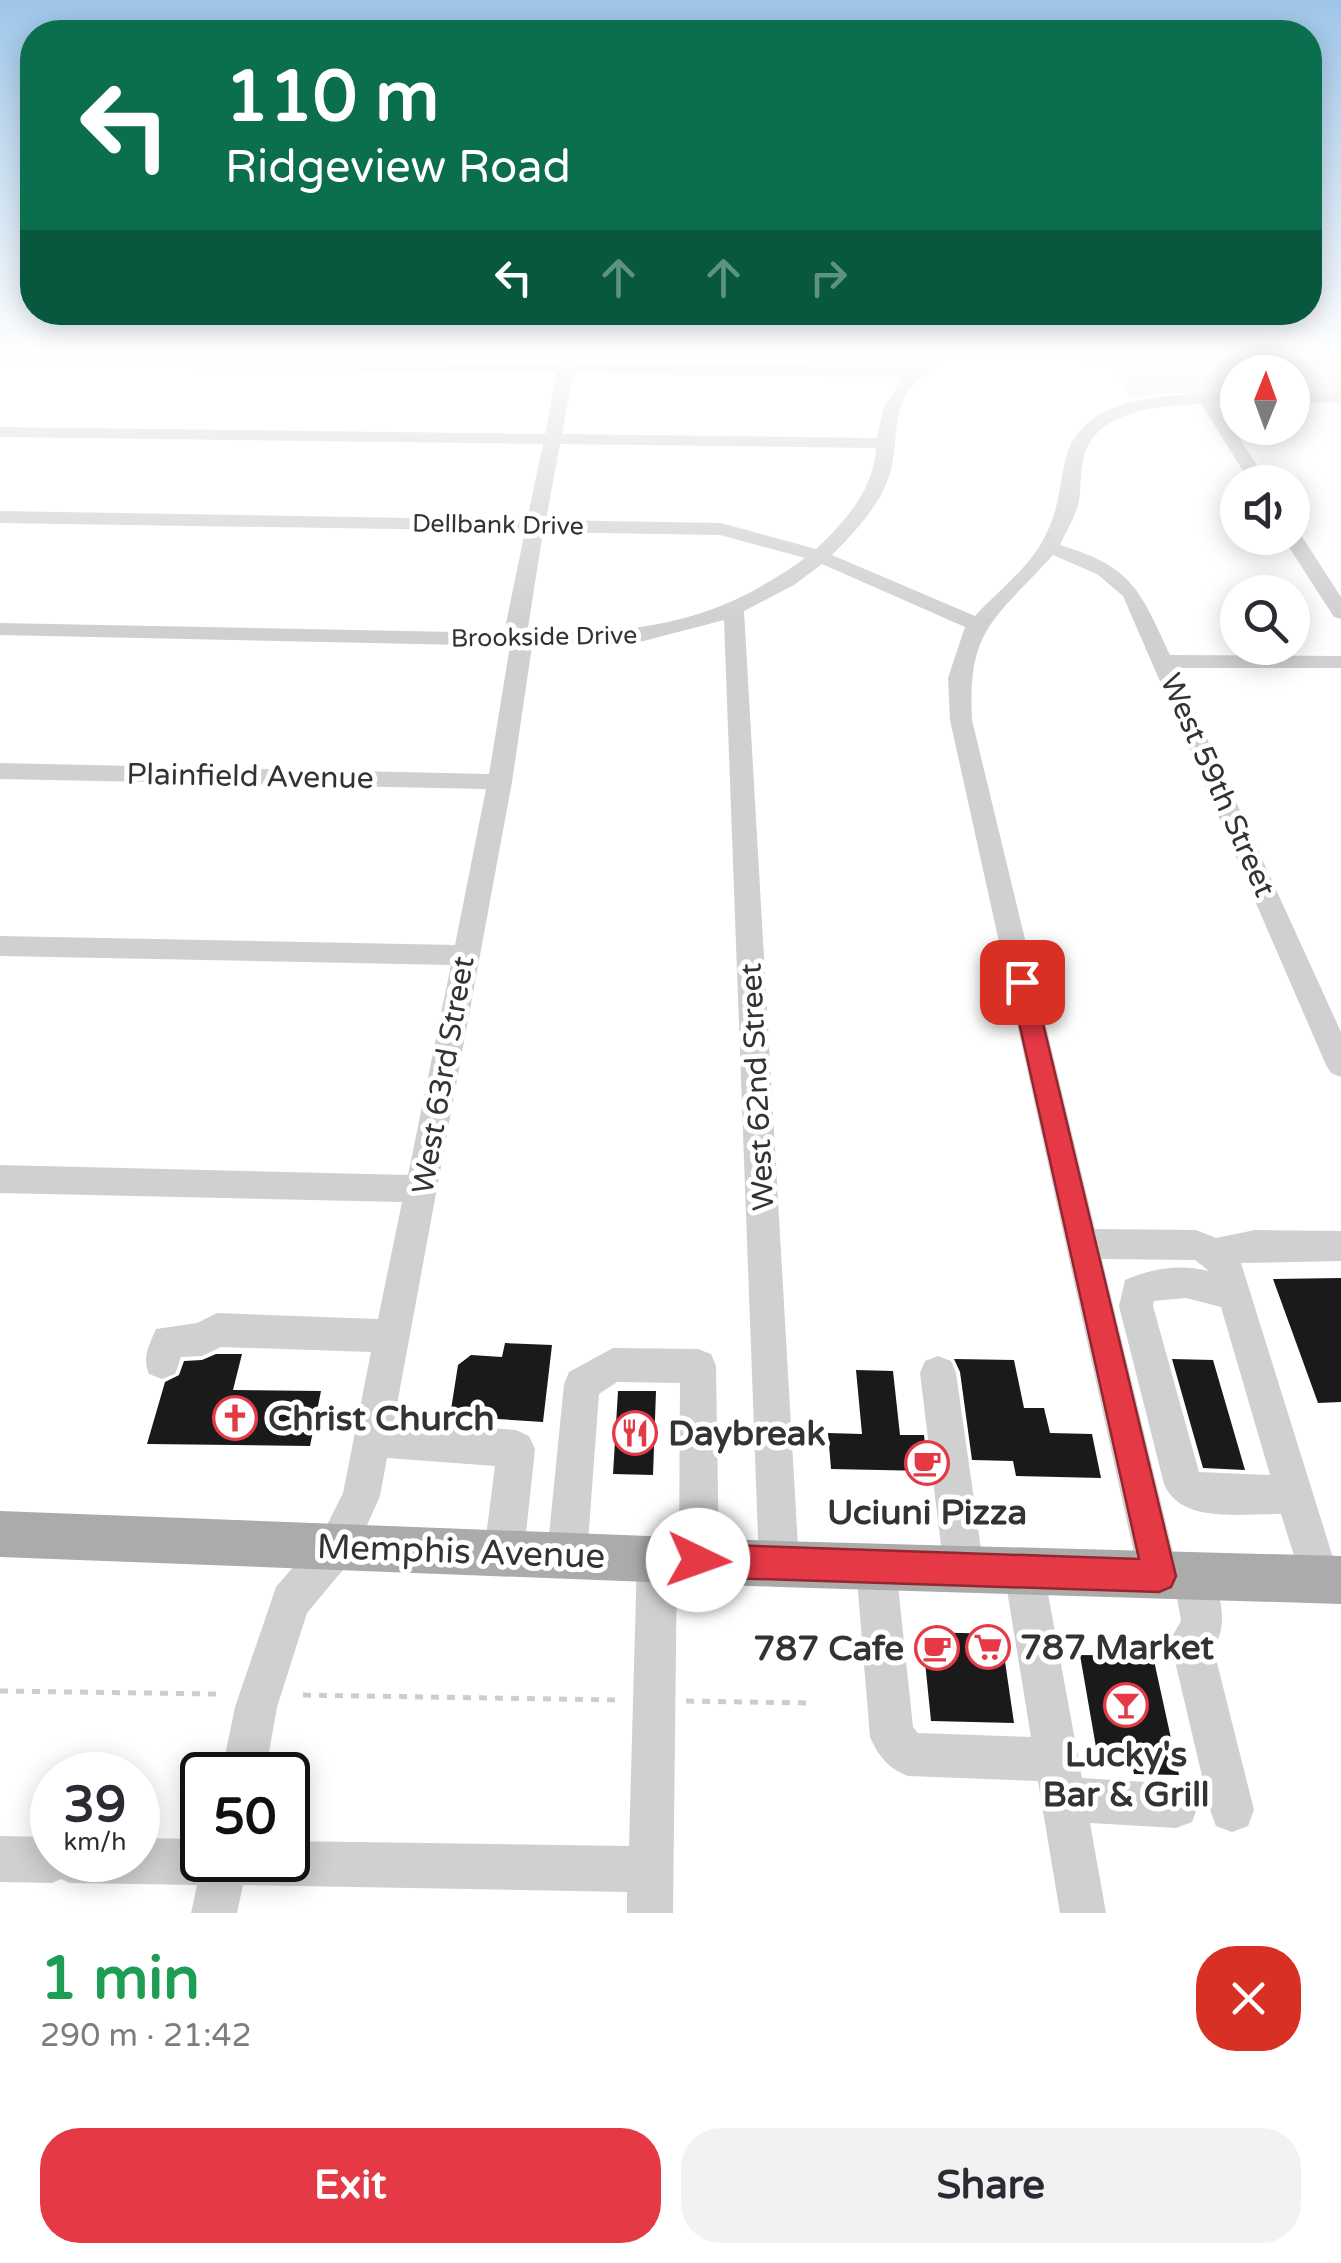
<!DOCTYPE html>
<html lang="en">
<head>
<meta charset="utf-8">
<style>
	:root { --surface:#fff; --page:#f2f2f3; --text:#2b2b33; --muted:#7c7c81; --accent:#e63946 }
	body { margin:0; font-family:"Varela Round",sans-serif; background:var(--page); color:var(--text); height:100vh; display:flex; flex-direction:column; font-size:38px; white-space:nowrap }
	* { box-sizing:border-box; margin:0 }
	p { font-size:32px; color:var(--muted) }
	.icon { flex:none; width:55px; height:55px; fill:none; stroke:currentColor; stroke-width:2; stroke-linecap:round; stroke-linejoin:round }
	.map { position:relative; height:1913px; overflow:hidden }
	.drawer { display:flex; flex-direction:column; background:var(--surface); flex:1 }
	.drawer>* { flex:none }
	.top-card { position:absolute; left:20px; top:20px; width:1302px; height:305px; border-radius:40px; box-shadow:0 5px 25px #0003; background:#0b6e4f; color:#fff; overflow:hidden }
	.needle { width:65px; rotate:1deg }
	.controls { position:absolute; left:1220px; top:355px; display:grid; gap:20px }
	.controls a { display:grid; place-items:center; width:90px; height:90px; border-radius:50%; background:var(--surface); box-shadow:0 5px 25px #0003; font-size:50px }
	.speed { position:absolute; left:30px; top:1752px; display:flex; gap:20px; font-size:50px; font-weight:700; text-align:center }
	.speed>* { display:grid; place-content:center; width:130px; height:130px; border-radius:50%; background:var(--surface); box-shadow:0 5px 25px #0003; line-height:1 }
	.speed small { font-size:25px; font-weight:400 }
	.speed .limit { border:5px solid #111; border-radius:15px; background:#fff; color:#111 }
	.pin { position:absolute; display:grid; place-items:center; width:85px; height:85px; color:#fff; margin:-42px; border-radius:20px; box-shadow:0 5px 15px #0006 }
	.me { position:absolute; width:110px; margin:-55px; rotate:93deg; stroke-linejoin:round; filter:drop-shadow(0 0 8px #0008) }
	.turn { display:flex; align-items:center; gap:35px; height:210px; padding:0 40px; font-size:45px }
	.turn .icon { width:130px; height:130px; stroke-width:2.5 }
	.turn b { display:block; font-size:70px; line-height:85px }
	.lanes { display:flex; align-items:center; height:95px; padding:0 40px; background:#0003; justify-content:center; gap:50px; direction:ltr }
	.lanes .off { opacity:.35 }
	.round { display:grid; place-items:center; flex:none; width:105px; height:105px; border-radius:40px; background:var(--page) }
	.summary { display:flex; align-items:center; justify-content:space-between; height:170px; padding:0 40px }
	h1 { font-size:60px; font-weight:700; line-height:75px; color:#1e9e55 }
	.button { display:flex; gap:20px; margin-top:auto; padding:20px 40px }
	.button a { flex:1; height:115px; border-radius:40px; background:var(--accent); color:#fff; font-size:40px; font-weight:700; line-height:115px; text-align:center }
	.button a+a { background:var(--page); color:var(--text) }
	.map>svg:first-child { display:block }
	.green { fill:#e6ecdf }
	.building { fill:#1a1a1a }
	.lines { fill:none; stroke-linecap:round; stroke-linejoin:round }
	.path { stroke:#cdcdcd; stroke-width:5; stroke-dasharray:8 8; stroke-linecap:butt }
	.minor { fill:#d0d0d0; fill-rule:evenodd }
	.major { fill:#ababab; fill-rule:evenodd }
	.route { fill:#e63946; stroke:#96252e; stroke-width:2.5 }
	.labels { text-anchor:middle; stroke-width:10; stroke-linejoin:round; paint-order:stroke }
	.far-street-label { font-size:25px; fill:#333; stroke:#fff }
	.street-label { font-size:30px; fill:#333; stroke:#fff }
	.near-poi-label { font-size:35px; font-weight:bold; fill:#333; stroke:#fff; text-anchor:start }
	.near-street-label { font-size:35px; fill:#333; stroke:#fff }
</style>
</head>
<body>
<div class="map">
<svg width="1341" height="1913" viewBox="0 0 1341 1913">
	<rect width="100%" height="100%" fill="#fff"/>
	<path class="green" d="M1089 354H1341V395L1293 394 1292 372H1238L1237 394 1168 393 1131 398 1113 365 1079 364Z"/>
	<path class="building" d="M1341 1278V1402L1318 1403 1273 1279Z
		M505 1343 552 1345 543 1422 450 1416 458 1365 471 1355 502 1357Z
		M216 1354H242L233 1390 321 1391 310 1446 147 1444 165 1382 179 1375 184 1361 202 1360Z
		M954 1359 1014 1360 1024 1408H1044L1050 1433 1092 1434 1101 1478 1016 1476 1013 1461 972 1460 960 1372Z
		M1172 1359 1213 1360 1245 1470 1203 1468Z
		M856 1370 893 1371 900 1435H924L928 1471 831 1469 828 1433 862 1434Z
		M618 1391H656L653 1475 613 1474Z
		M922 1632 1001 1634 1014 1723 931 1721Z
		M1080 1655 1153 1656 1179 1775 1134 1774 1130 1754 1097 1753Z"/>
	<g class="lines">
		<path class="path" d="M0 1691 216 1694
			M303 1695 620 1700
			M686 1701 808 1703"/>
		<path class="minor" d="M561 354H577L575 363 913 367 932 354H951C936 368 916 376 905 396 894 418 897 441 892 465 886 499 856 531 832 555L975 616C996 593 1027 569 1042 542 1059 512 1058 492 1065 461 1082 389 1182 395 1238 393V403L1217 404 1268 482H1250L1201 404C1158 406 1093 410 1083 461 1080 474 1081 488 1079 501 1076 516 1066 531 1060 545 1133 567 1140 590 1170 655L1341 656V668H1175L1341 1032V1077L1331 1073 1326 1065 1123 596 1097 574 1053 555C995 619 967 628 972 720L1095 1229 1196 1230 1216 1238 1255 1230 1341 1231V1261L1241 1263 1340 1580 1334 1594 1320 1600 1306 1594 1281 1514C1244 1513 1181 1525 1164 1484L1119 1306 1125 1280C1154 1268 1178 1264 1209 1271L1195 1260 1102 1259 1177 1569 1180 1562 1194 1556 1208 1562C1218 1586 1231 1626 1213 1647L1254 1810 1248 1826 1232 1832 1216 1826 1210 1810 1170 1640 1181 1621 1175 1585 1173 1590 1159 1596 1145 1590 1139 1576 950 720 948 678 965 627 822 564 794 585 744 611 799 1564 793 1578 779 1584 765 1578 759 1564 724 620 636 643 532 646 512 782 394 1421 516 1430 529 1436 535 1449 524 1552 518 1566 504 1572 490 1566 484 1552 495 1466 387 1458 380 1496 352 1559 307 1613 277 1707 265 1775H221L235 1707 276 1587 324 1531 343 1493 371 1352 221 1347 202 1356 181 1357 175 1374 162 1379 149 1374C142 1358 149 1345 156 1329L197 1323 217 1313 378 1319 402 1202 0 1193V1165L408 1175 451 965 0 956V936L455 945 486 789 0 779V763L489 774 510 646 0 635V623L504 633 525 531 0 523V511L527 520 543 444 0 437V427L545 434 557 372 0 366V356L559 363ZM573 373 903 377 883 409 877 438 562 434ZM560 444 876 448C874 489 845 522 816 549L721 523 546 520ZM543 532 720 535 805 558C711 626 640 632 527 634ZM1186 1298 1221 1307 1270 1475 1199 1472 1153 1306 1154 1301Z
			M1292 393H1341V403H1292Z
			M1292 530 1299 532 1341 597V619L1334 617 1283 538H1292Z
			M613 1348 698 1349 711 1354 716 1366 719 1560 713 1574 699 1580 685 1574 679 1560 680 1383 617 1382 599 1394 587 1555 581 1569 567 1575 553 1569 547 1555 564 1384 569 1372Z
			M938 1356 951 1361 956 1373 984 1570 978 1584 964 1590 950 1584 944 1570 920 1373 925 1361Z
			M657 1539 671 1545 677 1559 673 1913H627V1892L243 1885 237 1913H191L197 1885 70 1883 61 1879 52 1883 0 1882V1836L52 1837V1860H138V1838L202 1839V1860H288V1841L629 1846 637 1559 643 1545Z
			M876 1547 890 1553 896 1567 913 1727 918 1733 1031 1737 1004 1572 1010 1558 1024 1552 1038 1558 1044 1572 1082 1778 1176 1784 1192 1790 1198 1806 1192 1822 1176 1828 1090 1823 1106 1913H1060L1038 1781 908 1776C888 1768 879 1757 870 1737L856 1567 862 1553Z"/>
		<path class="major" d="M0 1511 779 1541 1341 1556V1604L779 1587 0 1557Z"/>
	</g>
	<linearGradient id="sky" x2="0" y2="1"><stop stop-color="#9ec6ea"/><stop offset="0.57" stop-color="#fff"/><stop offset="1" stop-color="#fff" stop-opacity="0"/></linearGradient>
	<rect width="1341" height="622" fill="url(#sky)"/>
	<path class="route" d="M1022 973 1033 982 1176 1576 1171 1587 1159 1592 698 1577 687 1572 682 1560 687 1549 698 1544 1139 1559 1010 982Z"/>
	<defs>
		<g id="church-ring" transform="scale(2.25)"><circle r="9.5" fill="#fff" stroke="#e63946" stroke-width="1.5"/><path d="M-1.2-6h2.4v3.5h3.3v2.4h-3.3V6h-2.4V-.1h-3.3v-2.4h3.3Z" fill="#e63946"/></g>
		<g id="restaurant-ring" transform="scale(2.25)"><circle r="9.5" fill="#fff" stroke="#e63946" stroke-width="1.5"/><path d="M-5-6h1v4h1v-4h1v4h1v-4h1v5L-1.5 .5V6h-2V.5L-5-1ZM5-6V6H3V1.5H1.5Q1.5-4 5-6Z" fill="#e63946"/></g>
		<g id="cafe-ring" transform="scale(2.25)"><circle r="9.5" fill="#fff" stroke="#e63946" stroke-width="1.5"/><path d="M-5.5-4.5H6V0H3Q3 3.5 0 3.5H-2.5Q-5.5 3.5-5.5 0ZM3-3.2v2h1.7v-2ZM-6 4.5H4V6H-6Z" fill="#e63946"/></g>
		<g id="supermarket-ring" transform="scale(2.25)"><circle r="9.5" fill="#fff" stroke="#e63946" stroke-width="1.5"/><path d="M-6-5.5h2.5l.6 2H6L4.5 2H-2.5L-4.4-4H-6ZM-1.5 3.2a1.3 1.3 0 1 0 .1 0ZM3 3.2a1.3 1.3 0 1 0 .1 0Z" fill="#e63946"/></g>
		<g id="bar-ring" transform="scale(2.25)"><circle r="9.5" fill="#fff" stroke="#e63946" stroke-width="1.5"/><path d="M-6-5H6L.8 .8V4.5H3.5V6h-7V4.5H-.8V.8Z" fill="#e63946"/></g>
	</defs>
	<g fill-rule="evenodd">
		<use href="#church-ring" x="235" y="1418"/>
		<use href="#restaurant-ring" x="635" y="1433"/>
		<use href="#cafe-ring" x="927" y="1463"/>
		<use href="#supermarket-ring" x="988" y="1647"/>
		<use href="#cafe-ring" x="937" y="1648"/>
		<use href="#bar-ring" x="1126" y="1705"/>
	</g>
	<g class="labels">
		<g class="far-street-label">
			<text transform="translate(498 524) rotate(1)" y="9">Dellbank Drive</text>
			<text transform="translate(544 636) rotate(-1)" y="9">Brookside Drive</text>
		</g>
		<g class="street-label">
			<text transform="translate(250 776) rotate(1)" y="10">Plainfield Avenue</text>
			<text transform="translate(1218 785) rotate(66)" y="10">West 59th Street</text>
			<text transform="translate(443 1075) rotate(-80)" y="10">West 63rd Street</text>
			<text transform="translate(757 1087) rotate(-93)" y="10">West 62nd Street</text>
		</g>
		<g class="near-poi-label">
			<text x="268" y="1430">Christ Church</text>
			<text x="668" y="1445">Daybreak</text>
			<text x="927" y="1524" text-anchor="middle">Uciuni Pizza</text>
			<text x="1020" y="1659">787 Market</text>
			<text x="904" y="1660" text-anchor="end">787 Cafe</text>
			<text x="1126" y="1766" text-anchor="middle">Lucky's<tspan x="1126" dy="40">Bar &amp; Grill</tspan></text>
		</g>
		<g class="near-street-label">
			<text transform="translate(461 1551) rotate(2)" y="12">Memphis Avenue</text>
		</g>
	</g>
</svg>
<div class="controls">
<a><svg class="needle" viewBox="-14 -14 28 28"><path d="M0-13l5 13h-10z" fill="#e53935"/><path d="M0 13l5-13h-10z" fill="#7c7c81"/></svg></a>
<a><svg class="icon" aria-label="sound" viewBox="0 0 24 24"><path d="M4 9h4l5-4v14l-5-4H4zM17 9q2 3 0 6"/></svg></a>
<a><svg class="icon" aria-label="search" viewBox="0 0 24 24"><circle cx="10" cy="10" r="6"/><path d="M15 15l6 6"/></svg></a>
</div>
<div class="speed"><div>39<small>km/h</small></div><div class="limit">50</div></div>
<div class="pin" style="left:1022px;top:982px;background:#d93025"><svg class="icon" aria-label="arrive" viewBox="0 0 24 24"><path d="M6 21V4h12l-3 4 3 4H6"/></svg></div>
<svg class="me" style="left:698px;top:1560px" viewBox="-20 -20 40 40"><circle r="19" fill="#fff"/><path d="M0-13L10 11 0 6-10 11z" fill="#e63946"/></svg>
<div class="top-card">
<div class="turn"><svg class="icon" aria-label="left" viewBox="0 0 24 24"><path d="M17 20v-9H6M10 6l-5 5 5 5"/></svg><div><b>110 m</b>Ridgeview Road</div></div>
<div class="lanes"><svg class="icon" aria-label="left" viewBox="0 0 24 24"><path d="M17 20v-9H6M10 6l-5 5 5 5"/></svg><svg class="icon off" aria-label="ahead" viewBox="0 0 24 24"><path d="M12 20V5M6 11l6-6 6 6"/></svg><svg class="icon off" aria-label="ahead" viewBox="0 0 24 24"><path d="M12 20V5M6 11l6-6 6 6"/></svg><svg class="icon off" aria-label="right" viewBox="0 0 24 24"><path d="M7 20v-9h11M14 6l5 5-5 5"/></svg></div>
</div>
</div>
<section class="drawer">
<div class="summary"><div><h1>1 min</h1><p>290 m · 21:42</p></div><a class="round" style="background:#d93025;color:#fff"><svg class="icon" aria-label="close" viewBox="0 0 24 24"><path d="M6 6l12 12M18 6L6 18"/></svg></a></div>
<div class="button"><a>Exit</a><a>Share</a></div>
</section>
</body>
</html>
